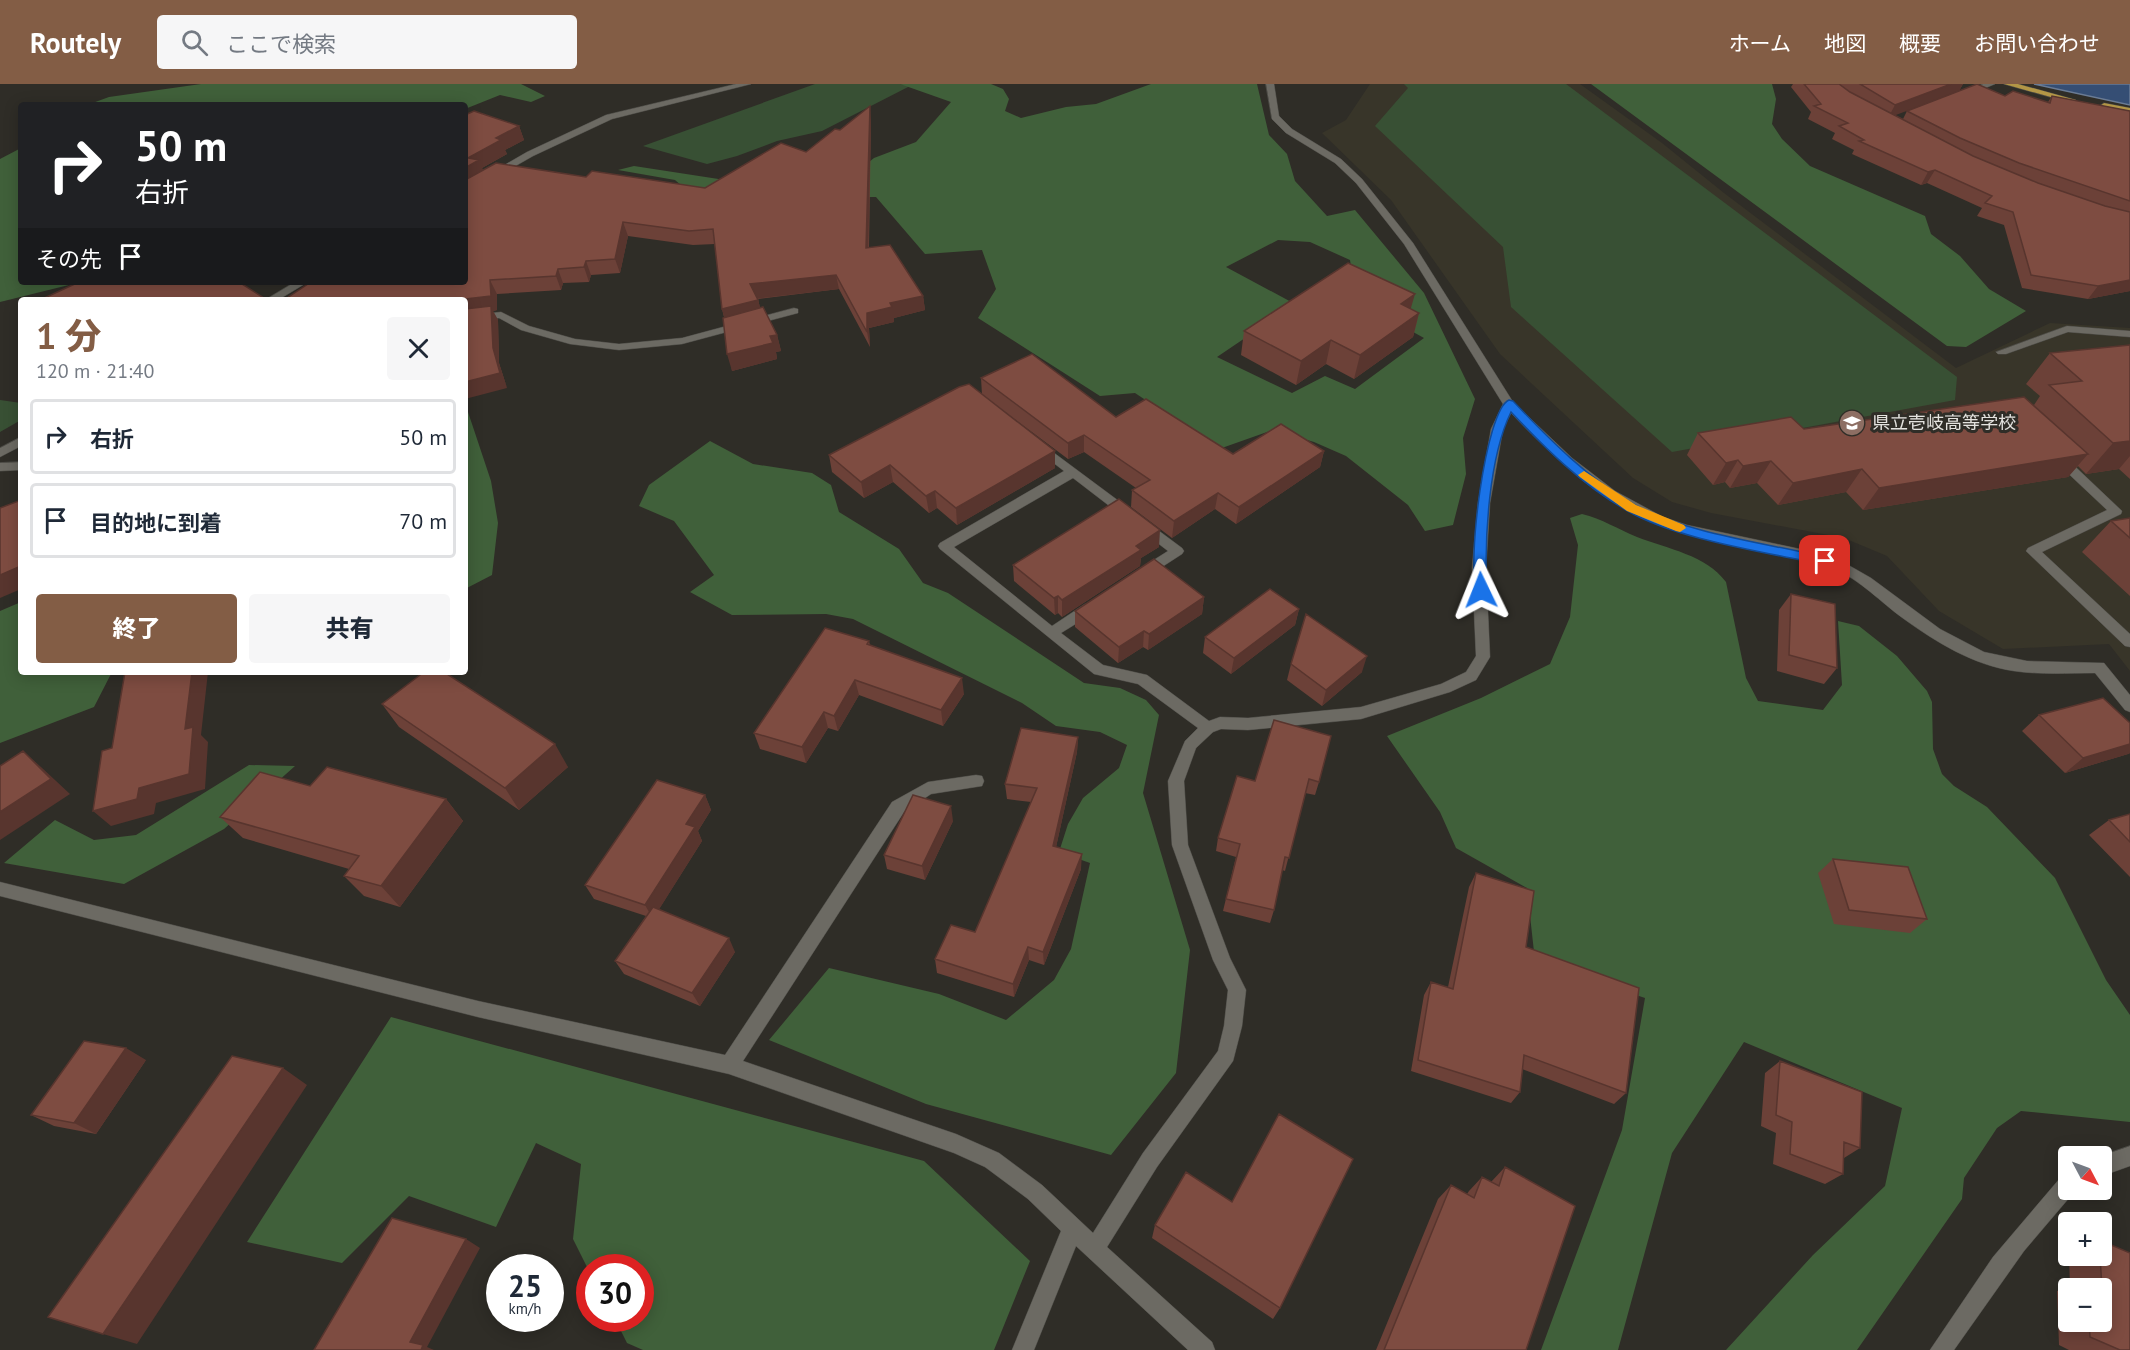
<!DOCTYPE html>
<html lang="ja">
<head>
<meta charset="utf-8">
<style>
	:root { --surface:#fff; --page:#f6f6f7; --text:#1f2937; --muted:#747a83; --line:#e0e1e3; --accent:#835d45 }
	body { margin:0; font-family:"PT Sans","Noto Sans JP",sans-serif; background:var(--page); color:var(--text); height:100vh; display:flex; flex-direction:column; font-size:22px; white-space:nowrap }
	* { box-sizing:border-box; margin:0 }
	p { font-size:20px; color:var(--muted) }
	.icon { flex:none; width:33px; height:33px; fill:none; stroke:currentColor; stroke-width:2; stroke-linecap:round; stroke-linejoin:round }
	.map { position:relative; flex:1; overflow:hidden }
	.details { position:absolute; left:18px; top:213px; width:450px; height:378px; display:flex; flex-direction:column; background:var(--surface); border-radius:6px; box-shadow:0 3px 15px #0003 }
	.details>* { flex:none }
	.hud { position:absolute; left:18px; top:18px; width:450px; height:183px; border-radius:6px; box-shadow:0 3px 15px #0003; background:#202124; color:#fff; overflow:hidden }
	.needle { width:39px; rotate:131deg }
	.buttons { position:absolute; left:2058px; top:1062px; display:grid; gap:12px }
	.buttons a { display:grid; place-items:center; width:54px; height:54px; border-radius:6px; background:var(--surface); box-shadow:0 3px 15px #0003; font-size:30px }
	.speed { position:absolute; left:486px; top:1170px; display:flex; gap:12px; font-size:30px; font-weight:700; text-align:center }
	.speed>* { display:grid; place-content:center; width:78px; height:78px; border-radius:50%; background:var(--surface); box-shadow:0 3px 15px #0003; line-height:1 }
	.speed small { font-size:15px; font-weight:400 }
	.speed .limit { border:9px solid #d22; background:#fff; color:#111 }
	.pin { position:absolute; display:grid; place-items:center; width:51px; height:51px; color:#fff; margin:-26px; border-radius:12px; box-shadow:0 3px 9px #0006 }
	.me { position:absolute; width:66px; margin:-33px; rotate:358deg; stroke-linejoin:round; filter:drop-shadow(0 0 4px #0008) }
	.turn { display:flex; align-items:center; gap:21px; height:126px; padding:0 18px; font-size:27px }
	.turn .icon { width:78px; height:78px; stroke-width:2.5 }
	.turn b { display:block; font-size:42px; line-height:51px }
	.then { display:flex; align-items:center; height:57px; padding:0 18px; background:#0003; gap:12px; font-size:22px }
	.round { display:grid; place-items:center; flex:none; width:63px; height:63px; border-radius:6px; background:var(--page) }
	.headline { display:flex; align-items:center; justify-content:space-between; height:102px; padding:0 18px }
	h1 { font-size:36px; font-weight:800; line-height:45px; color:var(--accent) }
	.primary-button { display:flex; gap:12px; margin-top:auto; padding:12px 18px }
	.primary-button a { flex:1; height:69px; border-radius:6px; background:var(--accent); color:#fff; font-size:24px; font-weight:800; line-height:69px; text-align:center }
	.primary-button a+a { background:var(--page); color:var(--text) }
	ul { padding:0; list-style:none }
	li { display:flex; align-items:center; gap:18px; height:75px; margin:0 12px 9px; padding:0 6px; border:3px solid var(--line); border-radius:6px }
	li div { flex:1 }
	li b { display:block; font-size:22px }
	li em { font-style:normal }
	header { display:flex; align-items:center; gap:36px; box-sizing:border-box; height:84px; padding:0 30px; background:var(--accent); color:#fff }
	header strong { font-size:28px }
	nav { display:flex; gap:33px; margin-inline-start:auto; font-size:21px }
	.search { width:420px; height:54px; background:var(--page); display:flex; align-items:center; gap:15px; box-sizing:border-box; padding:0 21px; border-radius:6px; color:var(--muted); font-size:22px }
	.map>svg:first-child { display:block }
	.built { fill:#383529 }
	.green { fill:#385034 }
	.forest { fill:#40603a; fill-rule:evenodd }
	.water { fill:#354e74; stroke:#6a7b94; stroke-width:1.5 }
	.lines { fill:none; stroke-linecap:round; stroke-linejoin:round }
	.minor-casing { stroke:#4c4b46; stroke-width:1 }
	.major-casing { stroke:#4c4b46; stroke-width:1 }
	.minor { fill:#6c6a63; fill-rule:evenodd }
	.major { fill:#b29646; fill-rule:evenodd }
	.wall { fill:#6c4138; fill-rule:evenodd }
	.shaded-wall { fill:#58352e }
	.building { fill:#7e4c41; stroke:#58352e; stroke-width:1.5 }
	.route { fill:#1a73e8; stroke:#114b97; stroke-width:1.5 }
	.slow { fill:#f59e0b }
	.labels { text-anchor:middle; stroke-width:6; stroke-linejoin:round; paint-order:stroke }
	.poi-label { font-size:18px; fill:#e4e3df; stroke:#2f2d27; text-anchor:start }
</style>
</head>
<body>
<header>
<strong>Routely</strong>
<div class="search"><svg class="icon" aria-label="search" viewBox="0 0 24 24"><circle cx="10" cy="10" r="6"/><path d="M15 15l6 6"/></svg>ここで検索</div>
<nav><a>ホーム</a><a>地図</a><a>概要</a><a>お問い合わせ</a></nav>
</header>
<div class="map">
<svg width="2130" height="1266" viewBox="0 0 2130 1266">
	<rect width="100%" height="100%" fill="#2f2d27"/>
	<path class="built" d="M1370 0H1580L1662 59 1724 109 1956 284 2050 239 2130 244V587L2109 560 2003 565 1939 527 1887 472 1844 454 1711 429 1672 418 1633 394 1500 270 1391 116 1322 49 1346 36Z"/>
	<path class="green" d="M815 0H900L910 2 822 47 777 57 737 72 707 80 643 62Z
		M1404 0H1566L1957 293 1955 316 1672 368 1511 223 1503 163 1375 42 1408 4Z
		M0 316 21 319V336L0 348Z"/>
	<path class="forest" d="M201 0H521L545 12 531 18 500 11 465 25V21H87L109 13Z
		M900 0H991L1003 5 1009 15 1005 27 1021 34 1066 23 1096 20 1151 0H1257L1269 51 1287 70 1295 97 1327 132 1355 126 1424 209 1475 315 1463 354 1466 390 1453 441 1425 447 1408 421 1346 372 1314 358 1273 346 1219 365 1135 309 1100 312 978 234 996 205 982 166 925 170 876 113 696 114 675 96 618 86 634 82 725 96 854 90 874 74 916 58 951 18ZM1278 156 1310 158 1350 176 1354 200 1404 243 1424 254 1355 305 1325 292 1292 309 1217 273 1295 220 1226 183Z
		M1591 0H1772L1776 15 1772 40 1782 55 1810 82 1925 132 1931 150 1960 172 1989 205 2026 227 1966 263 1947 262Z
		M21 64V198H81L0 218V75Z
		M465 327 468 328 491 397 498 439 492 491 465 505Z
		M710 357 753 380 812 389 831 401 839 428 899 465 923 499 948 509 1084 599 1120 604 1146 616 1159 631 1143 709 1190 866 1176 989 1111 1071 926 1020 769 956 829 884 939 910 1006 936 1054 896 1071 865 1090 779 1059 768 1068 740 1083 714 1119 684 1127 661 1100 648 1056 642 1022 619 853 535 826 530 732 531 690 508 714 491 674 437 639 422 649 401Z
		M1582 430C1602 435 1618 445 1637 453 1668 465 1706 471 1726 498L1746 594 1758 617 1823 626 1842 601 1838 537 1859 542 1897 572 1927 607 1932 618 1933 665 1942 690 1954 702 1987 723 2055 794 2106 896 2130 931V1038L2021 1027 1997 1044 1964 1094 1962 1115 1857 1266H1726L1813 1171 1885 1102 1902 1024 1744 958 1672 1069 1618 1266H1541L1622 1046 1645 914 1535 877 1527 804 1456 764 1440 728 1387 652 1481 614 1550 580 1570 533 1578 461 1570 434Z
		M21 518V588H112L94 623 0 659V527Z
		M249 681 295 682 224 745 124 800 4 779 55 736 94 756 136 751Z
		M391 933 924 1077 1030 1177 994 1266H643L627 1259 615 1235 640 1234V1184H590L589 1187 573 1155 581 1080 536 1059 496 1143 409 1112 342 1179 247 1158Z"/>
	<path class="water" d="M2034 0H2130V21Z"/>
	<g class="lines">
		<g class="minor-casing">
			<path id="minor" d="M736 0H751L612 35 533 72 465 111V104L527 68 606 31Z
				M1266 0H1274L1279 32 1292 45 1341 75 1362 95 1413 159 1513 318 1572 374 1615 407 1663 433 1687 441 1800 465 1843 478 1871 494 1940 545 1984 568 2027 577 2104 579 2130 611V628L2125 626 2095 589C2068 589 2041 591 2014 587 1973 581 1936 558 1904 535 1880 518 1861 496 1834 485 1792 467 1745 464 1701 454 1623 435 1565 386 1511 329L1503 345 1490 419 1486 484 1490 573 1476 596 1450 608 1361 635 1248 646 1221 645 1213 648 1196 664 1184 697 1188 761 1230 874 1246 906 1242 942 1233 977 1157 1083 1107 1163 1212 1258 1215 1266H1188L1076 1162 1034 1266H1012L1061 1147 1028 1115 985 1083 954 1069 729 990 478 933 0 812V798L478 917 725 971 892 718 928 698 976 691 982 692 984 697 982 702 931 710 904 728 743 977 956 1050 999 1069 1042 1101 1093 1149 1143 1069 1218 967 1224 942 1228 906 1213 876 1172 761 1168 697 1185 657 1198 644 1138 600 1094 590 940 465 938 462 940 459 1064 387 1034 364V358L1038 357 1182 464 1184 467 1182 470 1148 492H1138L1136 489 1138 486 1168 467 1073 394 954 463 1052 542 1085 520H1095L1097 524 1095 528 1061 549 1103 581 1147 591 1209 637 1220 633 1248 634 1361 623 1441 600 1466 588 1476 572 1472 484 1478 419 1491 345 1503 320 1404 160 1356 99 1335 79 1286 49 1272 35Z
				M1983 0H1995L1969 11 1962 9Z
				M295 198H308L278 216H265Z
				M794 224 798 225V229L682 260 619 266 570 260 521 246 499 234 465 238V232L501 228 529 242 575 255 619 260 682 254Z
				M2067 242 2130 247V253L2068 248 2006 270H1998L1996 268Z
				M21 353V362L0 373V364Z
				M2060 371 2064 372 2122 427 2121 430 2042 468 2130 550V563L2125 562 2026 467 2028 464 2107 426 2056 378 2054 375 2056 372Z
				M21 378V386L0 387V379Z
				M2130 1062V1082L2102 1092 2101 1072Z
				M2068 1090V1106L2075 1107 2024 1167 1954 1266H1930L1993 1173 2061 1093Z"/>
		</g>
		<g class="major-casing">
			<path id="major" d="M2004 0H2018L2076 16 2072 19Z
				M2104 19 2130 24V30L2101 24 2100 22Z"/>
		</g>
		<use href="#minor" class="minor"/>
		<use href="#major" class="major"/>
	</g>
	<path class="wall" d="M1793 0H1963L1959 7 1894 31 1903 35 1907 27 2005 12 2048 18 2052 12 2130 27V207L2088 215 2022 204 2004 141 1977 132 1982 124 1927 99 1921 101 1852 70 1854 66 1832 55 1835 49 1808 35 1811 28 1791 3Z
		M465 31 519 42 524 56 505 66 507 70 482 84 483 86 586 93 705 104 806 68 840 46 871 36 869 163 923 212 925 226 894 234V238L869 244 870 263 839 205 758 215 760 224 777 251 781 267 776 268 777 275 732 287 724 233 722 225 715 160 693 161 628 152 620 189 591 191 589 198 563 199 561 206 497 210V226L493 227 498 236 499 279 507 304 465 198Z
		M1411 225 1419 229 1413 253 1354 295 1326 280 1296 301 1241 271 1244 247Z
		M2130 261V395L2119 385 2086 390 2078 382 2068 393 1863 426 1846 408 1778 421 1757 399 1730 404 1725 398 1713 401 1687 371 1698 349 1804 345 2034 321 2040 312 2026 300 2050 269Z
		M981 294 1116 333 1233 370 1324 367 1320 383 1236 440 1215 425 1172 454 1131 423 1132 406 1136 404 1084 368 1068 375 990 317 1055 367V384L957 441 937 424 929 429 893 398 864 414 832 388 829 371 982 311Z
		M2130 434V512L2082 468 2111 437Z
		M1159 463 1141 474 1140 482 1062 533 1058 529 1055 531 1014 497 1013 481Z
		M1791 510 1837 584 1824 600 1777 587 1779 526Z
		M1204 513 1202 530 1148 566 1143 563 1118 579 1075 543V527Z
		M1299 525 1295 541 1231 590 1203 569 1205 553Z
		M869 557 870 561 964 610 943 642 859 611 838 647 828 644 806 679 760 665 754 649Z
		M1291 580 1362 588 1322 622 1287 596Z
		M382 620 568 683 519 726 399 643Z
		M2039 631 2130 639V669L2128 670 2065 689 2022 647Z
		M1274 636 1319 698 1315 711 1305 709 1285 787 1282 786 1274 826 1270 839 1223 827 1236 773 1216 767 1218 754 1255 697Z
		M1078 653 1077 668 1056 763 1081 785 1044 881 1029 876 1014 913 937 889 935 875 975 848 1031 718 1007 715 1005 700Z
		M705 711 711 726 698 747 702 757 659 825 735 868 700 922 624 890 615 877 646 832 594 815 585 801Z
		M446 715 463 737 400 823 364 812 344 792 349 785 243 754 220 733Z
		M2130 730V793L2089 751 2109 736Z
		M953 737 925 796 887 785 884 771Z
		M1833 775 1927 835 1910 849 1834 840 1818 789Z
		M1476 789 1626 1009 1614 1020 1522 985 1520 1008 1511 1019 1411 987 1424 911 1431 898 1448 903 1469 803Z
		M146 976 96 1050 54 1042 31 1031Z
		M1780 977 1860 1064 1844 1074 1843 1090 1825 1100 1773 1080 1776 1049 1761 1042 1765 989Z
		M1505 1083 1526 1266H1376L1438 1115 1451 1101 1467 1110 1469 1107 1482 1093 1491 1098Z
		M1155 1141 1280 1224 1273 1235 1152 1154Z
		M2069 1172H2102L2130 1266H2069L2059 1261 2057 1207 2070 1203ZM2068 1204H2102V1238H2068Z"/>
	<path class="shaded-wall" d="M1951 0H1963L1959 7 1888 34 1895 21Z
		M870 22 871 36 868 178 866 164Z
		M519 42 524 56 505 66 507 70 482 84 485 90 465 101V84L468 74 496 54Z
		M1935 86 1927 99 1921 101 1928 88Z
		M623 138 628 152 620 189 615 175Z
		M586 177 591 191 589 198 584 183Z
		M558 185 563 199 561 206 556 192Z
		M836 191 839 205 754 215 750 200Z
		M490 196 497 210V226L493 227 498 236 499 279 507 304 465 315V216H457Z
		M2130 196V207L2088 215 2098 202Z
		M1415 210 1408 234 1401 220Z
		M923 212 925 226 894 234V238L869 244 870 263 867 248V229L890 219Z
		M758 216 762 230 726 240 722 225Z
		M1419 229 1413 253 1354 295 1360 271Z
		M777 251 781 267 776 268 777 275 732 287 727 270 770 252Z
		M1331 256 1326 280 1296 301 1301 277Z
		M1084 351V368L1068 375V359Z
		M2130 357V372L2119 385 2086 390 2113 359Z
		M1055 367V384L957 441 956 424Z
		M1324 367 1320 383 1236 440 1239 423Z
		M2088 370 2068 393 1863 426 1879 404Z
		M1738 376 1725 398 1713 401 1726 379Z
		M1771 377 1757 399 1730 404 1743 382Z
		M890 381 893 398 864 414 861 398Z
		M1862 385 1846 408 1778 421 1793 399Z
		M935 407 937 424 929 429 926 412Z
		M1218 409 1215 425 1172 454 1174 437Z
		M1160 446 1159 463 1141 474 1140 482 1062 533V516L1136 462Z
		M21 482V505L0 514V491Z
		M1058 512V529L1055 531 1054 514Z
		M1204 513 1202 530 1148 566 1149 550Z
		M1299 525 1295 541 1231 590 1234 574Z
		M1144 547 1143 563 1118 579 1119 563Z
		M1367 572 1362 588 1322 622 1326 606Z
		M192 588H208L201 651 208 658 205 705 156 719 154 730 111 742 93 727 139 704 185 645Z
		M962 594 964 610 943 642 941 626Z
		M855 596 859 611 838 647 834 632Z
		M824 628 828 644 806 679 802 663Z
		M1078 653 1077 668 1053 777V762Z
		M555 660 568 683 519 726 505 704Z
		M2130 660V669L2128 670 2065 689 2083 674Z
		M23 667 41 683 70 710 0 756V728Z
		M705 711 711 726 698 747 702 757 653 835 645 821 686 740Z
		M446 715 463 737 400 823 381 802Z
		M951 722 953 737 925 796 922 782Z
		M1082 770 1081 785 1044 881 1043 868Z
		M729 854 735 868 700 922 692 909Z
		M1028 863 1029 876 1014 913 1013 900Z
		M126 964 146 976 96 1050 74 1039Z
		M283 984 307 1001 137 1260 103 1250Z
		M466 1155 480 1164 427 1263 434 1266H421L410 1258Z"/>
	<path class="building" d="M1804 0H1839L1850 8 1973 72 2038 99 2105 122 2130 128V196L2098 202 2031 191 2013 128 1985 119 1992 112 1935 86 1928 88 1859 57 1864 56 1839 42 1848 39 1814 22 1821 20Z
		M1860 0H1951L1895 21Z
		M1977 0 2005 12 2013 7 2050 19 2052 12 2130 27V117L2019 79 1960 54 1907 27Z
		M870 22 866 164 890 161 923 212 890 219 892 223 867 229V248L836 191 750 200 758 216 722 225 713 145 689 147 623 138 615 175 586 177 584 183 558 185 556 192 490 196 491 212 457 216H284L311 198H465V96L496 79 586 93 592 87 705 104 781 59 806 68 835 45 840 46Z
		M474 27 519 42 496 54 501 56 468 74 479 76 465 84V31Z
		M1348 179 1415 210 1401 220 1419 229 1360 271 1331 256 1301 277 1244 247Z
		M79 198H239L267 216H40Z
		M491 222 493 264 500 289 465 298V225Z
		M763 223 777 251 770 252 773 259 727 270 723 234Z
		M2130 261V357L2113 359 2049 301 2082 297 2050 269Z
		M1032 270 1116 333 1146 315 1233 370 1281 340 1324 367 1239 423 1218 409 1174 437 1132 406 1150 396 1084 351 1068 359 981 294Z
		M969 300 1055 367 956 424 935 407 926 412 890 381 861 398 829 371 959 303Z
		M2024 313 2088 370 1879 404 1862 385 1793 399 1771 377 1743 382 1738 376 1726 379 1698 349 1791 333 1804 345Z
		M1119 415 1160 446 1136 462 1141 466 1062 516 1058 512 1054 514 1013 481Z
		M21 416V482L0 491V424Z
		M2130 434V454L2111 437Z
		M1154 475 1204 513 1149 550 1144 547 1119 563 1075 527Z
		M1270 505 1299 525 1234 574 1205 553Z
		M1791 510 1835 520 1837 584 1789 571Z
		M1306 530 1367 572 1326 606 1291 580Z
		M825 544 869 557 867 560 962 594 941 626 855 596 834 632 824 628 802 663 754 649Z
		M125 588H192L185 645 193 643 189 690 139 704 137 715 93 727 102 667 112 664Z
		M424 588H444L555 660 505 704 382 620Z
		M2103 614 2130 639V660L2083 674 2039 631Z
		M1274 636 1331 652 1319 698 1309 695 1289 774 1285 773 1274 826 1226 815 1240 760 1218 754 1237 692 1255 697Z
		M1021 644 1078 653 1053 762 1082 770 1043 868 1028 863 1013 900 935 875 951 841 975 848 1037 704 1005 700Z
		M23 667 51 695 0 728V682Z
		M327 683 446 715 381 802 344 792 359 772 220 733 260 688 310 702Z
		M657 696 705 711 686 740 695 743 645 821 585 801Z
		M913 711 951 722 922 782 884 771Z
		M2130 730V758L2109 736Z
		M1833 775 1908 783 1927 835 1849 826Z
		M1476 789 1534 807 1526 863 1639 904 1626 1009 1524 971 1520 1008 1418 976 1431 898 1453 905Z
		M653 823 729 854 692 909 615 877Z
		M84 957 126 964 74 1039 31 1031Z
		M232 972 283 984 103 1250 48 1233Z
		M1780 977 1862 1008 1860 1064 1844 1058 1843 1090 1790 1070 1792 1038 1776 1031Z
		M1279 1030 1353 1075 1280 1224 1155 1141 1186 1088 1232 1118Z
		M1505 1083 1575 1122 1526 1266H1384L1451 1101 1474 1114 1482 1093 1499 1102Z
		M392 1134 466 1155 410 1258 423 1261 421 1266H314Z
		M2102 1157 2130 1169V1266H2120L2090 1253 2089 1238H2102V1204H2087V1197L2102 1204 2100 1172H2102Z"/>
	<path class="route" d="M1509 316 1513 317C1549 355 1589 396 1635 421 1688 450 1766 459 1825 473L1831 477 1825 481C1766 468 1677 456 1626 426 1582 401 1545 364 1511 328 1489 373 1484 455 1487 506L1485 509H1477C1466 485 1485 326 1509 316Z"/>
	<path class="slow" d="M1584 387 1636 421 1684 441 1686 444 1680 448 1676 447 1627 427 1580 393 1578 391Z"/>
	<defs>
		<g id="school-disc" transform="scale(1.35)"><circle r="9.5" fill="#8d6e63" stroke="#2f2d27"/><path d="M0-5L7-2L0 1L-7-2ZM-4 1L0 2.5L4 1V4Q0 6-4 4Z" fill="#fff"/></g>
	</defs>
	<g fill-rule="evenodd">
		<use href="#school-disc" x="1852" y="339"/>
	</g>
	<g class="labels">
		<g class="poi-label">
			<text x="1872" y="345">県立壱岐高等学校</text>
		</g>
	</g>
</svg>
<div class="buttons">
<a><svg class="needle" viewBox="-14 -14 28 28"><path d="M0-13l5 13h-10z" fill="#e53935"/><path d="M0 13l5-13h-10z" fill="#747a83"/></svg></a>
<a>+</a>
<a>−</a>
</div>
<div class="speed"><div>25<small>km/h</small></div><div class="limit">30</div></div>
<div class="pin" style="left:1825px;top:477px;background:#d93025"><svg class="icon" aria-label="arrive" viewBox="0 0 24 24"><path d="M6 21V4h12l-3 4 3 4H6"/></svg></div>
<svg class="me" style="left:1481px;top:506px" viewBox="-20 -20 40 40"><path d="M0-17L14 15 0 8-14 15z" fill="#1a73e8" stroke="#fff" stroke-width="4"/></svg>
<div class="hud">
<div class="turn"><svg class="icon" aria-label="right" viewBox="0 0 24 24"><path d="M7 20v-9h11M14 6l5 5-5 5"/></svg><div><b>50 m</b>右折</div></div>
<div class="then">その先<svg class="icon" aria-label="arrive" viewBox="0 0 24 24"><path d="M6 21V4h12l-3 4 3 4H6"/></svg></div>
</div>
<section class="details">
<div class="headline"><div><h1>1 分</h1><p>120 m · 21:40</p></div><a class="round"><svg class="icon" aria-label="close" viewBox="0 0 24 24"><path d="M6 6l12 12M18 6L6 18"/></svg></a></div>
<ul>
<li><svg class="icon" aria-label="right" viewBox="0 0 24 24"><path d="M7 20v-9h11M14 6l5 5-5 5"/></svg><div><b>右折</b></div><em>50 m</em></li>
<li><svg class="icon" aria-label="arrive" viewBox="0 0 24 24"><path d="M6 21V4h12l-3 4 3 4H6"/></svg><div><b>目的地に到着</b></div><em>70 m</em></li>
</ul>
<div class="primary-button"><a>終了</a><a>共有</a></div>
</section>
</div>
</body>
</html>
